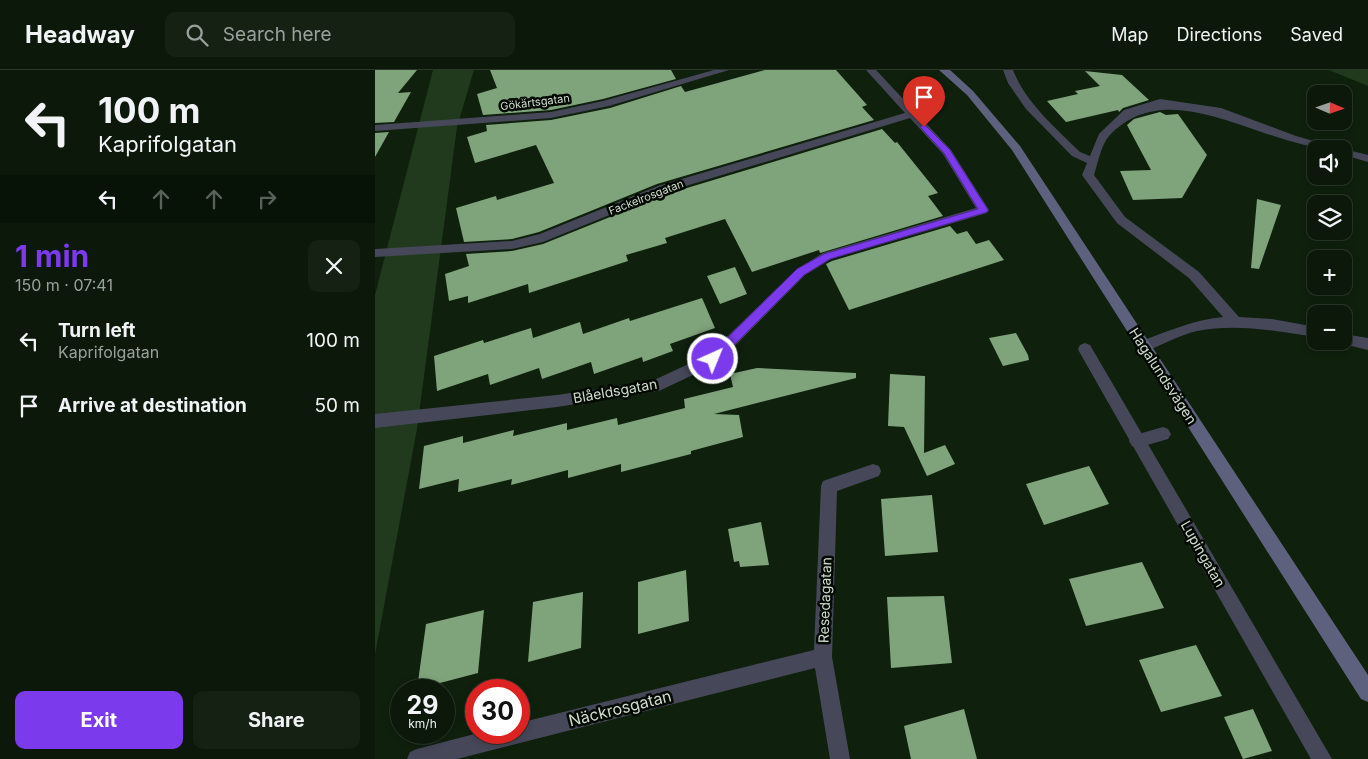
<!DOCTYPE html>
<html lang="en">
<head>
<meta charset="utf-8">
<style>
	:root { --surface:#0b180a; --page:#142113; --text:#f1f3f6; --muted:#9aa09c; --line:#2b372b; --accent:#7c3aed }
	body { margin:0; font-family:Inter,sans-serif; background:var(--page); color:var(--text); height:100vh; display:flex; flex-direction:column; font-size:19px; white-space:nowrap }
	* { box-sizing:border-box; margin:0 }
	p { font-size:16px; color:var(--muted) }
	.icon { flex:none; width:28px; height:28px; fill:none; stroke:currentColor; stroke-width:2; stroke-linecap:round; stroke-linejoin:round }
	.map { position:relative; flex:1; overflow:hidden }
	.side { display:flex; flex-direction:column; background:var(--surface); width:375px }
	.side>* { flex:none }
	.guide { background:#0b180a; color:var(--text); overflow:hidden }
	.needle { width:32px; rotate:92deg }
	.tools { position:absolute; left:932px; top:15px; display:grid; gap:10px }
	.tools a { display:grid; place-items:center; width:45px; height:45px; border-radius:10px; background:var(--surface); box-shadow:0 2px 8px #0003,0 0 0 1px var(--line); font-size:25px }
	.speed { position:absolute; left:15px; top:609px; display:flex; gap:10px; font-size:25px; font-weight:700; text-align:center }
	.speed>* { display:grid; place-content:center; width:65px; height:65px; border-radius:50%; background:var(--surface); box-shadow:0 2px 8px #0003,0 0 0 1px var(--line); line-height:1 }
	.speed small { font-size:12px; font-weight:400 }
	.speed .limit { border:8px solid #d22; background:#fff; color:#111 }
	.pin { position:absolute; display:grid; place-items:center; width:42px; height:42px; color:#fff; margin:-51px -21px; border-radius:50% 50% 50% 0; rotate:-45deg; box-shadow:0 0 5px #0007 }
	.pin .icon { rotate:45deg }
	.me { position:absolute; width:55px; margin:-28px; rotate:44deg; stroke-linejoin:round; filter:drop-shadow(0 0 4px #0008) }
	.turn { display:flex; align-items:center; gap:18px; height:105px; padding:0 15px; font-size:22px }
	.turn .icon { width:65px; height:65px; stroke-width:2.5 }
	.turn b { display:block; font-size:35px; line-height:42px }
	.lanes { display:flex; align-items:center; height:48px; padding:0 15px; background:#0003; justify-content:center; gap:25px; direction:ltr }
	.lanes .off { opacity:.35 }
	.round { display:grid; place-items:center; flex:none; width:52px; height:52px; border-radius:10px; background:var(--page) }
	.headline { display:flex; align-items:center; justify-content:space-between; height:85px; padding:0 15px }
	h1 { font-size:30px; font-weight:700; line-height:38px; color:var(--accent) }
	.button { display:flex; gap:10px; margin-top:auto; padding:10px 15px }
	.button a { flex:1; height:58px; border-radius:10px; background:var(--accent); color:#fff; font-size:20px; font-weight:700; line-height:58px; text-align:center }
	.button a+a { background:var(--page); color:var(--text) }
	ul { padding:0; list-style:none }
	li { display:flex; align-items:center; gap:15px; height:65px; padding:0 15px }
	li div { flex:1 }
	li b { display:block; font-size:19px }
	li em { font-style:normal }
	header { display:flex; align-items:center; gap:30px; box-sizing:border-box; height:70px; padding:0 25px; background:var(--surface); border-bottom:1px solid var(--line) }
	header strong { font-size:24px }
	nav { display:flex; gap:28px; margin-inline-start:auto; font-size:18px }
	.search { width:350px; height:45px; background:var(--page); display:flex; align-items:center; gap:12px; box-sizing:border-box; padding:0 18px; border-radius:10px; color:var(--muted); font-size:19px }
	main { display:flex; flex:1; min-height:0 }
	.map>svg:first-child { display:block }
	.green { fill:#213a1e }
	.building { fill:#7fa37b }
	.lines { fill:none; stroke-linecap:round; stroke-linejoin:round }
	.lane { fill:#46485a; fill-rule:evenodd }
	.street { fill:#46485a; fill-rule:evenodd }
	.secondary { fill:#5e617e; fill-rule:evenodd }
	.route { fill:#7c3aed; stroke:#51269a }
	.labels { text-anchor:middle; stroke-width:5; stroke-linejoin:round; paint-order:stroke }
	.far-street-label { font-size:11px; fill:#cfdbce; stroke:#030803 }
	.street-label { font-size:14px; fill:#cfdbce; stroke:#030803 }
	.near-street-label { font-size:16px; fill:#cfdbce; stroke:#030803 }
</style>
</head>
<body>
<header>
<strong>Headway</strong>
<div class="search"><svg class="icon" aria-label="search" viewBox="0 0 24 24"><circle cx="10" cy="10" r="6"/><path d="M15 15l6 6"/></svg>Search here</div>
<nav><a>Map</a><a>Directions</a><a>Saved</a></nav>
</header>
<main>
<section class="side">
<div class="guide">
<div class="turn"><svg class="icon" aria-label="left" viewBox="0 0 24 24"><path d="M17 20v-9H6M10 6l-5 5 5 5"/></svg><div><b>100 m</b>Kaprifolgatan</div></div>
<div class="lanes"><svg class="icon" aria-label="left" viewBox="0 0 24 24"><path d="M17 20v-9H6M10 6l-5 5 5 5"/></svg><svg class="icon off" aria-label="ahead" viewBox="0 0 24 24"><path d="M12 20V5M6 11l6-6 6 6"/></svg><svg class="icon off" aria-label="ahead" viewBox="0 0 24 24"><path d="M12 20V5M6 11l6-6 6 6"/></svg><svg class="icon off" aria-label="right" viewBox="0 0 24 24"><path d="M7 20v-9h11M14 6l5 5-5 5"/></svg></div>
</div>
<div class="headline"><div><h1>1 min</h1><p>150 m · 07:41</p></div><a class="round"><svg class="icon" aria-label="close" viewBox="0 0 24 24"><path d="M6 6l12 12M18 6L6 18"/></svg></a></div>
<ul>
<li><svg class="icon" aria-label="left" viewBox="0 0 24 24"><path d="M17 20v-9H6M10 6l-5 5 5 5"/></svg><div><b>Turn left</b><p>Kaprifolgatan</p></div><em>100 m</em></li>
<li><svg class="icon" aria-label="arrive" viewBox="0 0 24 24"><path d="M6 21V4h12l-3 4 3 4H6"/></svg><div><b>Arrive at destination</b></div><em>50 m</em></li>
</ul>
<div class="button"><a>Exit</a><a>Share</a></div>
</section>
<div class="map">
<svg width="993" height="689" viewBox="0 0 993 689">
	<rect width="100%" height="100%" fill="#0f200d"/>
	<path class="green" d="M58 0H99L82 57 42 359 0 584V225Z
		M954 0H993V16Z"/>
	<path class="building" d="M0 0H42L23 23 36 22 19 52 0 53Z
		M115 0H296L301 9 228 29 176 40 108 45 102 24 122 18Z
		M390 0H461L492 35 487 37 499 50 282 114 164 162 137 169 89 172 81 138 121 126 122 130 179 113 161 75 100 93 92 67 112 61 111 55 176 50 235 38 306 16 310 22Z
		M710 1 747 5 774 30 748 38 744 42 743 40 691 52 672 31 703 24 700 21 725 16Z
		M785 42 791 45 803 44 832 85 807 128 758 130 745 101 776 100 752 55 759 49Z
		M507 59 520 73 522 72 563 123 553 126 568 146 445 183 444 180 377 202 350 149 290 168 292 173 251 185 253 191 154 223 153 214 93 233V226L74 231 70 204 94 196 91 184 137 181 168 174 292 124Z
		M14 62 0 87V63Z
		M882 129 906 135 884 199 876 198Z
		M575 156 582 164 592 161 601 174 614 170 629 190 474 240 451 194 457 191Z
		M360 197 372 224 345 234 332 206Z
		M327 228 340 258 295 274 298 281 268 292 267 287 219 304 216 292 167 309 164 298 115 315 113 304 62 321 59 286 108 270 109 273 156 258 158 268 205 252 208 264 254 248 255 251Z
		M641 263 653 285 654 290 628 296 614 268Z
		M382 298 481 303V308L339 344 364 345 368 367 316 381V384L246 402V394L193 408V400L136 415 137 409 83 422 84 409 44 419 49 376 88 366V373L139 360 138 366 192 353V360L242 348 243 355 310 338 309 329 358 317 355 304Z
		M515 304 550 306 549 383 570 375 580 394 552 406 529 357 513 356Z
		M714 396 734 434 669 455 651 414Z
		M557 425 563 482 510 486 506 429Z
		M386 452 394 495 365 497 364 491 359 492 353 459Z
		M767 492 789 538 711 556 694 509Z
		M311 500 314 551 263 564V512Z
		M208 522 206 578 153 592 158 532Z
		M569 526 577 593 516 598 512 527Z
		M109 540 103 603 42 619 51 554Z
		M821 575 847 626 786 642 764 590Z
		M589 639 602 689H536L529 656Z
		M878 639 897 681 868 689 849 647Z"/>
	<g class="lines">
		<path class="lane" d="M788 357 793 359 796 364 793 369 762 378 757 376 754 371 757 366Z"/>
		<path class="street" d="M339 0H354L234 36 176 48 0 61V55L176 42 228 31Z
			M491 0H501L576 80 614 140 612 143 456 189 430 205 343 293 284 321 182 337 0 358V344L182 325 277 311 333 285 422 199 448 183 601 138 568 84 535 48 291 122 168 172 137 179 0 187V179L137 171 165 164 283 116 530 43Z
			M628 0H638C651 33 680 57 705 82L715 86 724 64 749 40 785 29 846 38 921 66 960 77 961 79C889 79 795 0 734 66 726 75 723 93 719 105L750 147 824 202 864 247 897 249 941 257V267C902 261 862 253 822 261 804 265 786 276 768 282L763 280 761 276 763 272C792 262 817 250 848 247L814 208 742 153 707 105 712 93 697 86 651 39 633 13Z
			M969 79 993 85V92L969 85Z
			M969 264 993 268V280L964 273 963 271H969Z
			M710 273 715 275 957 689H936L705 283 703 279 705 275Z
			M498 394 504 396 506 401 504 406 462 421 457 587 475 689H455L440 598 82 689H32L35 682 42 679 107 662H144V653L439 580 446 416 448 411Z"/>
		<path class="secondary" d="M564 0H575L598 21 645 76 993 605V632L986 629 637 80 592 25Z"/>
	</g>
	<path class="route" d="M549 54 575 80 613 140 612 142 455 189 429 205 342 292H334V286L422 199 449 184 603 139 569 83 545 57Z"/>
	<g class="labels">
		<g class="far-street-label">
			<text transform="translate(160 32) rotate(-7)" y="4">Gökärtsgatan</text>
			<text transform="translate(271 127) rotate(-21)" y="4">Fackelrosgatan</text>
		</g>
		<g class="street-label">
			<text transform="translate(788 306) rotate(57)" y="5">Hagalundsvägen</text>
			<text transform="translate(240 321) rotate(-10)" y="5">Blåeldsgatan</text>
			<text transform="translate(828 484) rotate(60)" y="5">Lupingatan</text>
			<text transform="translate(450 530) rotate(-88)" y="5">Resedagatan</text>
		</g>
		<g class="near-street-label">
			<text transform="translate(245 638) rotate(-14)" y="6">Näckrosgatan</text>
		</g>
	</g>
</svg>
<div class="tools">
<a><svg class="needle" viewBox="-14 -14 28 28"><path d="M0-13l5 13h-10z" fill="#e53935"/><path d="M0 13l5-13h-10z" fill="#9aa09c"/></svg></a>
<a><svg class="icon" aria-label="sound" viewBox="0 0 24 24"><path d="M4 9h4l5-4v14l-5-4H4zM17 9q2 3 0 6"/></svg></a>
<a><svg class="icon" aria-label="layers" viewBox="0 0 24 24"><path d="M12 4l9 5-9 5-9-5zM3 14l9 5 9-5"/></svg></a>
<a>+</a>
<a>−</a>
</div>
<div class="speed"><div>29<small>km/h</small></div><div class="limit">30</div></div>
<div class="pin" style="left:549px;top:57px;background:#d93025"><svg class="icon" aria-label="arrive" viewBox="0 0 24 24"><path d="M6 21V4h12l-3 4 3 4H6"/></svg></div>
<svg class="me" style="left:338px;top:289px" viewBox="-20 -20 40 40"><circle r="17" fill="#7c3aed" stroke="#fff" stroke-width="3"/><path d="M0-11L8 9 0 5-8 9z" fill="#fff"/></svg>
</div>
</main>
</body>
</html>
